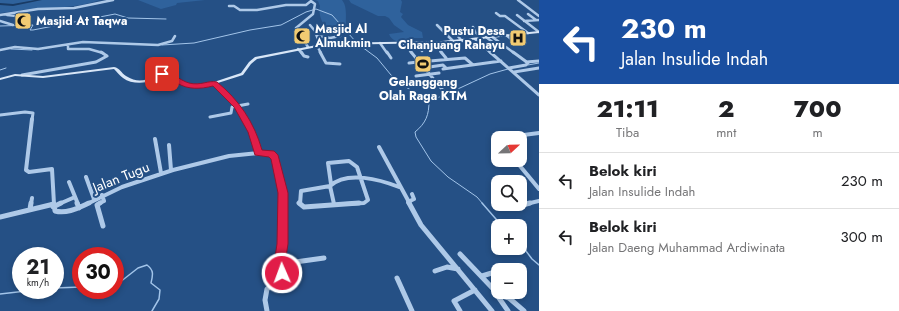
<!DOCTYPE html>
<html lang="id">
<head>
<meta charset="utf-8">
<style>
	:root { --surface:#fff; --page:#f6f6f6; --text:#202124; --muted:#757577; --line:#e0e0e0 }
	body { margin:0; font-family:Jost,sans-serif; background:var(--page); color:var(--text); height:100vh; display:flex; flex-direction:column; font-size:15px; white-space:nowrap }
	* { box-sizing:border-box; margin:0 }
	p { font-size:13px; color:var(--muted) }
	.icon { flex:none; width:22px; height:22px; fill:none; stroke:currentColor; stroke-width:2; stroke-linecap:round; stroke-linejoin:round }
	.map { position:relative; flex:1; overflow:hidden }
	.panel { display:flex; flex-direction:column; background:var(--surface); width:360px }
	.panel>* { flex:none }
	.banner { background:#1a4fa0; color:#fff; overflow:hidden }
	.needle { width:26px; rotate:68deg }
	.buttons { position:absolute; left:491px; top:131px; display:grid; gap:8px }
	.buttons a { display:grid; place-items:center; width:36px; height:36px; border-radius:8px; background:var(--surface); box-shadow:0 2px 6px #0003; font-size:20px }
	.speed { position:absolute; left:12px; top:247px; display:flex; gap:8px; font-size:20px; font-weight:700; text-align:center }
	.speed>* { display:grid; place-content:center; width:52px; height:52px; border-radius:50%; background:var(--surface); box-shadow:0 2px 6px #0003; line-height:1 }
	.speed small { font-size:10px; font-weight:400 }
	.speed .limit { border:6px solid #d22; background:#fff; color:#111 }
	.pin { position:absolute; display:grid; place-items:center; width:34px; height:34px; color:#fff; margin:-17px; border-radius:8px; box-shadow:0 2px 6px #0006 }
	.me { position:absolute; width:44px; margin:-22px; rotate:358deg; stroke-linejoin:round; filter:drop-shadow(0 0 3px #0008) }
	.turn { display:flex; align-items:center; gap:14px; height:84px; padding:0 16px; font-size:18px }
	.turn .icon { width:52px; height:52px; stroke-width:2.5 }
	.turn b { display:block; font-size:28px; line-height:34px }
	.eta { display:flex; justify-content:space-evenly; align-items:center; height:68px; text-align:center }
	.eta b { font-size:24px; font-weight:800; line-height:28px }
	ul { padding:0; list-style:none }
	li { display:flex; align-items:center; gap:12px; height:56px; padding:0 16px; border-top:1px solid var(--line) }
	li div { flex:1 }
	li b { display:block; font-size:15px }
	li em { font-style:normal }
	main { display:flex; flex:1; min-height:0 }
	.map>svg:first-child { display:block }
	.green { fill:#2f629c }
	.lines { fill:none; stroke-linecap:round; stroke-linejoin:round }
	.stream-far1 { stroke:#a2c4e9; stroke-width:1 }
	.stream { stroke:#a2c4e9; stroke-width:1.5 }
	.river { fill:#193b65; fill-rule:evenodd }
	.minor-far3 { stroke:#aec9e8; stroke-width:2.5 }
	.minor-far2 { stroke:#aec9e8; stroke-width:3 }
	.minor-far1 { stroke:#aec9e8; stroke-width:4 }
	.minor { stroke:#aec9e8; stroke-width:5 }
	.secondary { fill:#d8e6f7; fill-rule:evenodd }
	.route { fill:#e11d48; stroke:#92132f }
	.labels { text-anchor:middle; stroke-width:4; stroke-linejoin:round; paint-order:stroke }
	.far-poi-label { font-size:12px; font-weight:bold; fill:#fff; stroke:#255085; text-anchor:start }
	.street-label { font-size:14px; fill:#fff; stroke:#255085 }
</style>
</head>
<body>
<main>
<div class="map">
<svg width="539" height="311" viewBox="0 0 539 311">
	<rect width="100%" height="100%" fill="#255085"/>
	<path class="green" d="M0 0H100C77 8 58 7 34 9 23 9 11 12 0 13Z
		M138 0H205L177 3 176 5 161 9Z
		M315 0H342C350 10 342 24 349 35L340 31 327 29C322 23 318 14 320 6L318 1Z
		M349 0H401L402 2 400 12 403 14 401 17 408 25 422 32 423 38H411L414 42C404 42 393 44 389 34L404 32 394 25 389 18 385 16H378L351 3Z"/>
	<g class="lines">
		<path class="stream-far1" d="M0 26 33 25 30 30H33L115 14 128 18 166 19
			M358 44 377 58 391 75 404 86 428 100
			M162 45 194 43 250 30 281 25 306 12 316 9 332 15 356 42
			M11 49 32 50
			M528 65 539 63
			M0 70 6 68
			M447 94 490 74 508 69
			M442 96 429 101C429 115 426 123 415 132L416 137 431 161 448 177 477 197 483 204"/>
		<path class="stream" d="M482 203 502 226
			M520 243 532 259 539 265
			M115 286 138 268 147 265C154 270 153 275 151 283L160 290 159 299 152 311
			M55 288 81 287
			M0 294 35 290"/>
		<path class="river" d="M35 0H42L13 6 0 5V3L13 4Z"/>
		<path class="minor-far3" d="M518 0 539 16
			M229 6H234L240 10H257L286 5H306L311 1
			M496 13 500 16H505L528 33
			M528 14 536 20
			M0 15 38 9 74 8 113 0
			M7 15 26 17V20
			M517 15 539 32
			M0 21 13 25
			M524 21 539 20
			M310 25 315 31 320 45
			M437 25 453 41
			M473 27 475 32 482 38
			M456 34 462 41
			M515 34 525 43
			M506 35 516 43
			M317 36 330 38 340 36
			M491 36 514 53
			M486 37 495 44
			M475 39 491 53
			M433 42 442 53
			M380 43 387 53
			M403 43 412 53
			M415 43 422 51
			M327 44 343 41
			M68 45V49H89L103 53
			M317 46 321 53
			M308 47 296 28 313 14 315 4 311 1
			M298 49 302 53
			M0 50 15 47 38 49 83 42 158 45 172 41 175 36"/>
		<path class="minor-far2" d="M301 52 304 56 308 57
			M320 52 326 63 340 64
			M387 52 391 58
			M411 52 446 94 443 95
			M441 52 446 58
			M490 52 539 95
			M418 62 465 58 473 65
			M526 62 539 61
			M409 63 418 62
			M423 68 443 65 446 68
			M509 68 526 65 528 63 513 52
			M443 69 501 61
			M514 72 539 68
			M22 75 96 62 107 56 101 52
			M416 76 439 73
			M214 83 231 99 246 120
			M0 115 25 112 33 113 32 120
			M210 117 231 113 232 107 248 104"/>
		<path class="minor-far1" d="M32 119 26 170 29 172 52 169 54 204
			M246 119 259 153 271 154 274 156 283 193V204
			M500 138 539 133
			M155 139 161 173
			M169 145 171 170
			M379 147 410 204
			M515 160 539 189
			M86 177 94 199
			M69 182 78 204
			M331 184 328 163 349 161 357 167 368 200 364 203 344 204
			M408 202 414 199 412 194
			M31 204 32 198
			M52 204H54
			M59 204 75 197
			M87 204 122 187 173 170 229 156 259 153
			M98 204 104 201 102 195
			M300 204 301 191 330 186
			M334 204 330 186C347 170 381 180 399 187
			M526 204 539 201"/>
		<path class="minor" d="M77 203 79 208
			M100 203 97 205 103 226
			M299 203 304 207 359 203
			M409 203 421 225 492 311
			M519 206 530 203
			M53 207 61 203
			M30 209 31 203
			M0 217 54 204 55 211C67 214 78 208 89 203
			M460 254 499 295
			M281 264 324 258
			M435 271 447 267 458 269
			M482 276 495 272
			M397 278 412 311
			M267 311 265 300 267 289 281 279 283 203
			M460 311 454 301 475 290
			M508 311 499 298V295L509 298 524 311"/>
		<path class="secondary" d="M539 31V33L442 43 327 45 257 59 251 64 243 75 202 88 188 87 178 83 165 74C161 76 158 79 154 80 144 84 131 84 123 78 119 75 117 72 114 69L43 78 15 76 0 80V78L15 74 43 76 114 67C120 68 121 73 126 76 143 87 152 75 166 72L182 81 191 85 202 86 241 73 249 62 255 57 327 43 442 41Z"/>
	</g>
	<path class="route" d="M160 72C172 70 178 80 189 83 201 86 208 80 217 82 239 100 254 122 262 150L274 151 278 155 288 193V244L286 257 288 273 286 277 282 279 277 277 275 257 277 244 278 193 271 159 269 157 255 155 248 132 234 107 213 86C201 89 188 90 177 83 169 79 168 77 160 75Z"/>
	<defs>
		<g id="mosque-square" transform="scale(0.9)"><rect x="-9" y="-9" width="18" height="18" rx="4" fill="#f2cb72" stroke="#255085"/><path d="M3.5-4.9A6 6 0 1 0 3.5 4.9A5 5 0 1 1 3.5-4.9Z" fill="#111"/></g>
		<g id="hospital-square" transform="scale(0.9)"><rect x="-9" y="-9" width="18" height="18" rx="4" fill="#f2cb72" stroke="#255085"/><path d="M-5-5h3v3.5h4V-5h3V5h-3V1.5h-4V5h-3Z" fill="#111"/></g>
		<g id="stadium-square" transform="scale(0.9)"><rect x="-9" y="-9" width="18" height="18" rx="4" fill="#f2cb72" stroke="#255085"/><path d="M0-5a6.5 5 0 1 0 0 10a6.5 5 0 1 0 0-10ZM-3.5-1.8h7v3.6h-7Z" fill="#111"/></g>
	</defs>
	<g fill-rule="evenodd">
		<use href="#mosque-square" x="23" y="21"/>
		<use href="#mosque-square" x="302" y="36"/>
		<use href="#hospital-square" x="518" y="38"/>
		<use href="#stadium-square" x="423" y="64"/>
	</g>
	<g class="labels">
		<g class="far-poi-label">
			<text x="36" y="25">Masjid At Taqwa</text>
			<text x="315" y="33">Masjid Al<tspan x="315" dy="14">Almukmin</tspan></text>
			<text x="505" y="35" text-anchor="end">Pustu Desa<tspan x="505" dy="14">Cihanjuang Rahayu</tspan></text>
			<text x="423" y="86" text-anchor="middle">Gelanggang<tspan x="423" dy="14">Olah Raga KTM</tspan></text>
		</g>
		<g class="street-label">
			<text transform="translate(121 177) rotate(-22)" y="5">Jalan Tugu</text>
		</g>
	</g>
</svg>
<div class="buttons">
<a><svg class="needle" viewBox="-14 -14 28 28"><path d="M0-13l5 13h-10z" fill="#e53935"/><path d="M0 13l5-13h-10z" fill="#757577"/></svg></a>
<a><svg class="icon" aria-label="search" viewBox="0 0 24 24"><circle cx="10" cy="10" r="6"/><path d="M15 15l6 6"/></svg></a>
<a>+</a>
<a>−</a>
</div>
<div class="speed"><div>21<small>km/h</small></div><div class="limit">30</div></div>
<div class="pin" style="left:162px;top:74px;background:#d93025"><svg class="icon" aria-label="arrive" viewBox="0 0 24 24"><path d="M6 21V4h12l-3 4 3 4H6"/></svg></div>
<svg class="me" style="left:282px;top:273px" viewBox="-20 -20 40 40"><circle r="17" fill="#e11d48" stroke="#fff" stroke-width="3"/><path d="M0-11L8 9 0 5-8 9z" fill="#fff"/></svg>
</div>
<section class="panel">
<div class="banner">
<div class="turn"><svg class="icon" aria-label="left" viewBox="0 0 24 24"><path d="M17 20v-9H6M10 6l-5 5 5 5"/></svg><div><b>230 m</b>Jalan Insulide Indah</div></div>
</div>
<div class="eta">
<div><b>21:11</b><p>Tiba</p></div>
<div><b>2</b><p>mnt</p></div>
<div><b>700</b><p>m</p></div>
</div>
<ul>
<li><svg class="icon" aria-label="left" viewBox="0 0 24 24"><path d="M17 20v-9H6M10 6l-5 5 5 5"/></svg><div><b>Belok kiri</b><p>Jalan Insulide Indah</p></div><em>230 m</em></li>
<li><svg class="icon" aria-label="left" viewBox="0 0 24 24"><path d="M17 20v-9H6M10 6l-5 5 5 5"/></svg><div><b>Belok kiri</b><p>Jalan Daeng Muhammad Ardiwinata</p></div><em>300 m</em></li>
</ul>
</section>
</main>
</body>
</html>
